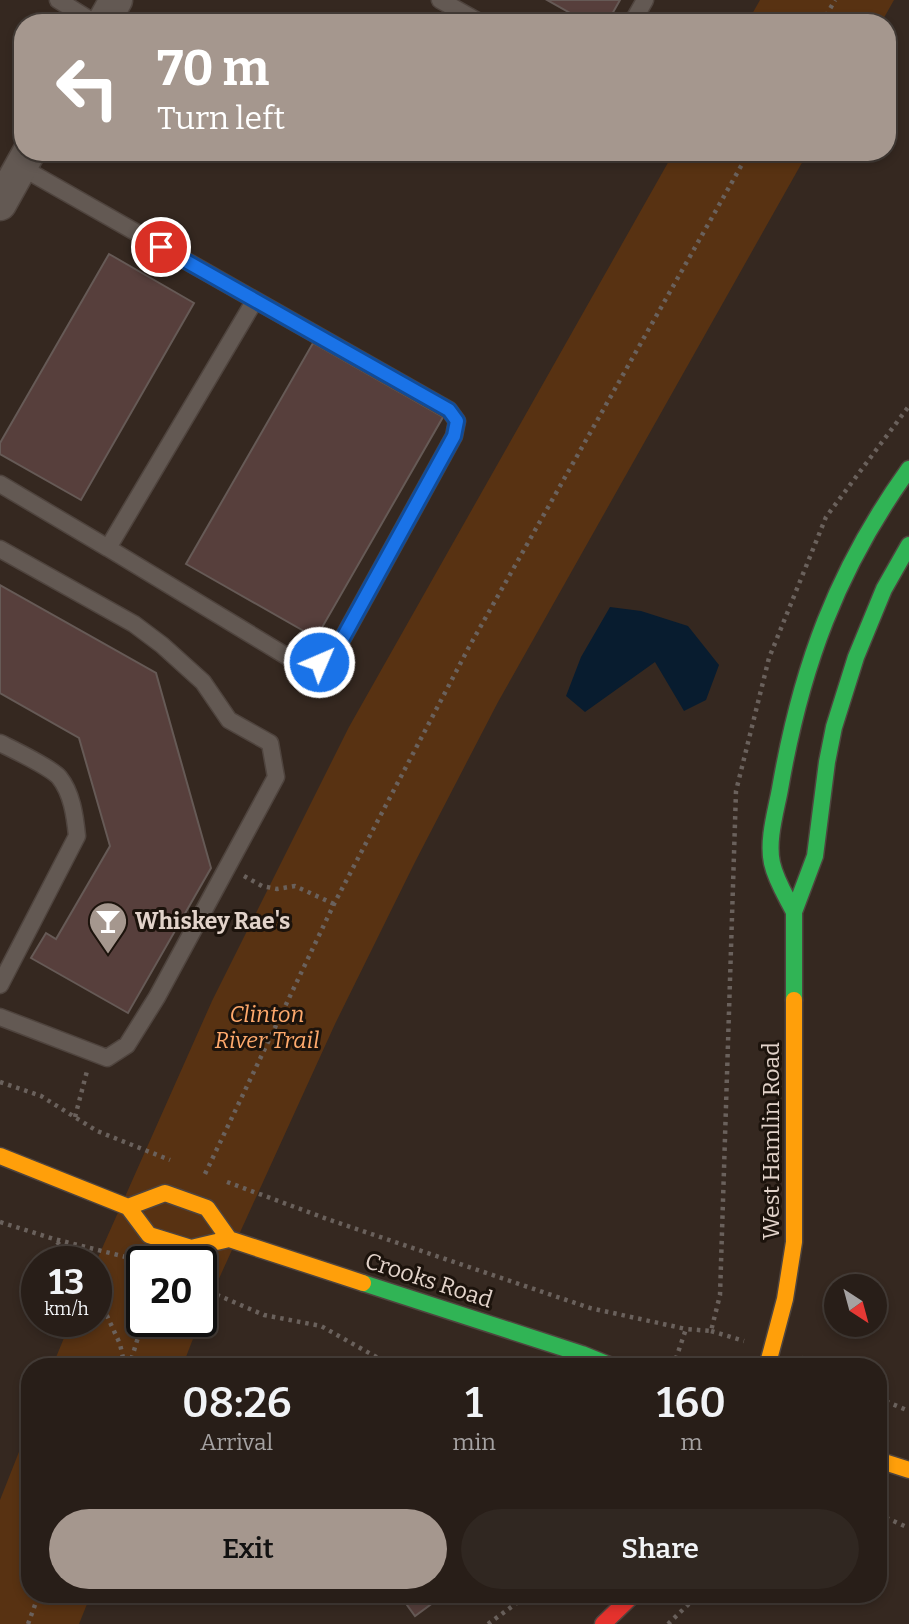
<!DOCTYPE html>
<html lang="en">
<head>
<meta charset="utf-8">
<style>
	:root { --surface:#281e18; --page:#302721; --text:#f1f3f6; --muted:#a5a2a2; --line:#443c37; --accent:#a5978e }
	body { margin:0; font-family:Bitter,serif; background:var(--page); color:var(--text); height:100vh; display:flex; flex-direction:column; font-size:26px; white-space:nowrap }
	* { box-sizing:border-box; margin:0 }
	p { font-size:23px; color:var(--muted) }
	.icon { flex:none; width:38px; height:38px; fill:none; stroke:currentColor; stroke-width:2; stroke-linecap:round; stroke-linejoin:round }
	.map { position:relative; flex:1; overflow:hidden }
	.sheet { position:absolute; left:21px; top:1358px; width:866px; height:245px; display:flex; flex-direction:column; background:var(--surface); border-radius:28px; box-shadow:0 4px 10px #0003,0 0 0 2px var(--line) }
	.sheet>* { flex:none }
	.hud { position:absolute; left:14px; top:14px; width:882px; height:147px; border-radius:28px; box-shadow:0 4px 10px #0003,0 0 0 2px var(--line); background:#a5978e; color:#fff; overflow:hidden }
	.needle { width:46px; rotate:144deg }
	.controls { position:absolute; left:824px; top:1274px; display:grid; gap:14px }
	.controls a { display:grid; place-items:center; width:63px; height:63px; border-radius:50%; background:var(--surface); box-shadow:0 4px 10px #0003,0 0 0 2px var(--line); font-size:35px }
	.speed { position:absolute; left:21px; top:1246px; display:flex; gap:14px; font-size:35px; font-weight:700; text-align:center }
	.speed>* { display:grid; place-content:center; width:91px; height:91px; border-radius:50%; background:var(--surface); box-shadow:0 4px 10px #0003,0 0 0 2px var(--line); line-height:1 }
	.speed small { font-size:18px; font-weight:400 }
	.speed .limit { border:4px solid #111; border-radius:10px; background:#fff; color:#111 }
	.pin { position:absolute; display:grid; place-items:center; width:60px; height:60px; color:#fff; margin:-30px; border:4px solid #fff; border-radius:50%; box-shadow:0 2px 7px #0007 }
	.me { position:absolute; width:77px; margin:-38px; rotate:45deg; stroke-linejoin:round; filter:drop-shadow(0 0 5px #0008) }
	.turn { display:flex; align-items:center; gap:24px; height:147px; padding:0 28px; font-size:32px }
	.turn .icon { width:91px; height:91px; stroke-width:2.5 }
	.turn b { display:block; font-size:49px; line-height:60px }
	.eta { display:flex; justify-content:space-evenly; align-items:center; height:119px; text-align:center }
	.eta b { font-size:42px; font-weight:600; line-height:49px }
	.button { display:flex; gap:14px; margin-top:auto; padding:14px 28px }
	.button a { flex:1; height:80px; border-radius:42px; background:var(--accent); color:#111; font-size:28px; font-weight:600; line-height:80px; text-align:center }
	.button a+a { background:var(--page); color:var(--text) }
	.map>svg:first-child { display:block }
	.green { fill:#583212 }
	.water { fill:#081c2f }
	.building { fill:#573f3c; stroke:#665a56; stroke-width:2 }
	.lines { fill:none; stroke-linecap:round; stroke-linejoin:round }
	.lane-casing { stroke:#4f443e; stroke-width:19 }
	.street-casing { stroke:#4f443e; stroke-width:35 }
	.fast-casing { stroke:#4f443e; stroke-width:19 }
	.slow-casing { stroke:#4f443e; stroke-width:19 }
	.jam-casing { stroke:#4f443e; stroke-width:19 }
	.path { stroke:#6a615c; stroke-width:4.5; stroke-dasharray:3.5 5; stroke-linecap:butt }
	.lane { stroke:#635953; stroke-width:16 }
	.street { stroke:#635953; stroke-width:32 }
	.fast { stroke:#30b455; stroke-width:16 }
	.slow { stroke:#ff9f0a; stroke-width:16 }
	.jam { stroke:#e5322d; stroke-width:16 }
	.route-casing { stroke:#114b97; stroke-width:18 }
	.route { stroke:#1a73e8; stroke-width:12 }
	.labels { text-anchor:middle; stroke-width:6; stroke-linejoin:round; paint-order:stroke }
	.poi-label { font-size:23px; font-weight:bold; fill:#e2d3ca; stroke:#1c130c; text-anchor:start }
	.park-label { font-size:23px; font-style:italic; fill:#fea96c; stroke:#1c130c }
	.street-label { font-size:23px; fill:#e2d3ca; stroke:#1c130c }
</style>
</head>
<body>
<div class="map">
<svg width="909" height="1624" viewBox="0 0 909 1624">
	<rect width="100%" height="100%" fill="#352820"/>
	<path class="green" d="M760 0H894L881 23H747Z
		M674 152H808L498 702 415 862 335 1024 201 1318V1262H142V1321H200L182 1367H52L71 1321H96V1262L212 1001 349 727Z
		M30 1424V1594H91L79 1624H0V1500Z"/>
	<path class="water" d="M610 607 641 611 688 626 719 665 706 700 684 711 655 662 585 712 566 696 581 657Z"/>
	<path class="building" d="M547 0H620L607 23H588Z
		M109 254 194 303 81 500 0 454V443Z
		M313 343 443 417 316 638 186 564Z
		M0 585 156 673 211 868 128 1013 31 958 46 933 56 939 110 846 79 738 0 693Z
		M399 1594H445L415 1616Z"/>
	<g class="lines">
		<g class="lane-casing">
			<path id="lane" d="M58 0 95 23
				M440 0 481 23
				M632 23 645 0
				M0 484 108 548 255 300 21 167
				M108 548 301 665 319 661 339 645 454 436 457 421 449 410 255 300
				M0 549 134 624 162 645 203 682 229 720 270 743 276 777 157 997 127 1045 107 1058 0 1017
				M0 743C14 750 50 767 59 777 72 793 75 816 77 836L0 985"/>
		</g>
		<g class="street-casing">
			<path id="street" d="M103 23 116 0
				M0 204 29 152"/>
		</g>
		<g class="fast-casing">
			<path id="fast" d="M794 912C786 896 776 881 772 863 767 840 776 811 780 789 801 667 837 569 909 469
				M794 1000V912L815 856 827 762 834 727 856 657 884 589 909 545
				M363 1283 582 1354 614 1367"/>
		</g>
		<g class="slow-casing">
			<path id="slow" d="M0 1156 128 1207 149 1235 191 1248 229 1239 363 1283
				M128 1207 165 1193 207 1208 229 1239
				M767 1367 785 1299 794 1242V1000
				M878 1460 909 1470"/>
		</g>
		<g class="jam-casing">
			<path id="jam" d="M603 1624 634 1594"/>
		</g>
		<path class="path" d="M822 23 835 0
			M244 876 262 886 277 889 295 886 334 904
			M0 1082 41 1096 97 1131 170 1160
			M75 1117 87 1071
			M205 1174 334 904 469 647 749 152
			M227 1182 330 1220 590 1308 686 1329
			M0 1222 54 1239 126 1257
			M57 1242 76 1262
			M201 1288 264 1315 321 1326 378 1358 405 1367
			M96 1292 120 1344 125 1367
			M711 1331 744 1341
			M802 1358 828 1367
			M129 1367 143 1321
			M673 1367 686 1329 711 1331 720 1295 736 791 769 658 826 517 909 406
			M878 1398 909 1411
			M878 1514 909 1528
			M28 1624 39 1594
			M488 1624 529 1594
			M668 1624 699 1594"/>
		<use href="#lane" class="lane"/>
		<use href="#street" class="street"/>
		<use href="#fast" class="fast"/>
		<use href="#slow" class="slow"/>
		<use href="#jam" class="jam"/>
	</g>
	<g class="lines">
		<g class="route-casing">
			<path id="route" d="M161 247 449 410 457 421 454 436 339 645 319 662"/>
		</g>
		<use href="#route" class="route"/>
	</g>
	<defs>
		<g id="bar-pin" transform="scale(2.0125)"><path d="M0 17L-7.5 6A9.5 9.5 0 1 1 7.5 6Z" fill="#a5978e" stroke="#1c130c"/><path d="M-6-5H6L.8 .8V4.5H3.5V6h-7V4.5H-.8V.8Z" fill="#fff"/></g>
	</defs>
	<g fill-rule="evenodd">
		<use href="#bar-pin" x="108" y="921"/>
	</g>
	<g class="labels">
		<g class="poi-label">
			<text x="135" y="929">Whiskey Rae's</text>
		</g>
		<g class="park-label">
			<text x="267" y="1022">Clinton<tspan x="267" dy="26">River Trail</tspan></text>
		</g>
		<g class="street-label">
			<text transform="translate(771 1141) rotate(-90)" y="8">West Hamlin Road</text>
			<text transform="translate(429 1280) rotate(18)" y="8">Crooks Road</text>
		</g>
	</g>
</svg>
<div class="controls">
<a><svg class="needle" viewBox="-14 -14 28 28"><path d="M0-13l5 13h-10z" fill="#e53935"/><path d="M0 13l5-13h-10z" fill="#a5a2a2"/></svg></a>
</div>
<div class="speed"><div>13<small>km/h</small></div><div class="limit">20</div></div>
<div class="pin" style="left:161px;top:247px;background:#d93025"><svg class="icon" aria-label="arrive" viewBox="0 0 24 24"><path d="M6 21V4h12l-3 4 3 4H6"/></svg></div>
<svg class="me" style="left:319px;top:662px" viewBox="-20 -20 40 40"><circle r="17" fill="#1a73e8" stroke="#fff" stroke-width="3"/><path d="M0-11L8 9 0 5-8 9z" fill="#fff"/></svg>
<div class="hud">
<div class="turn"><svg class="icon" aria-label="left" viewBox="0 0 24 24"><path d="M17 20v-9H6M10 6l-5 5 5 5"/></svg><div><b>70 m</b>Turn left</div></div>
</div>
<section class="sheet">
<div class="eta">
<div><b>08:26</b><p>Arrival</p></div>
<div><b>1</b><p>min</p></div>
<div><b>160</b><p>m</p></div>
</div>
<div class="button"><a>Exit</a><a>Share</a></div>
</section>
</div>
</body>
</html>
